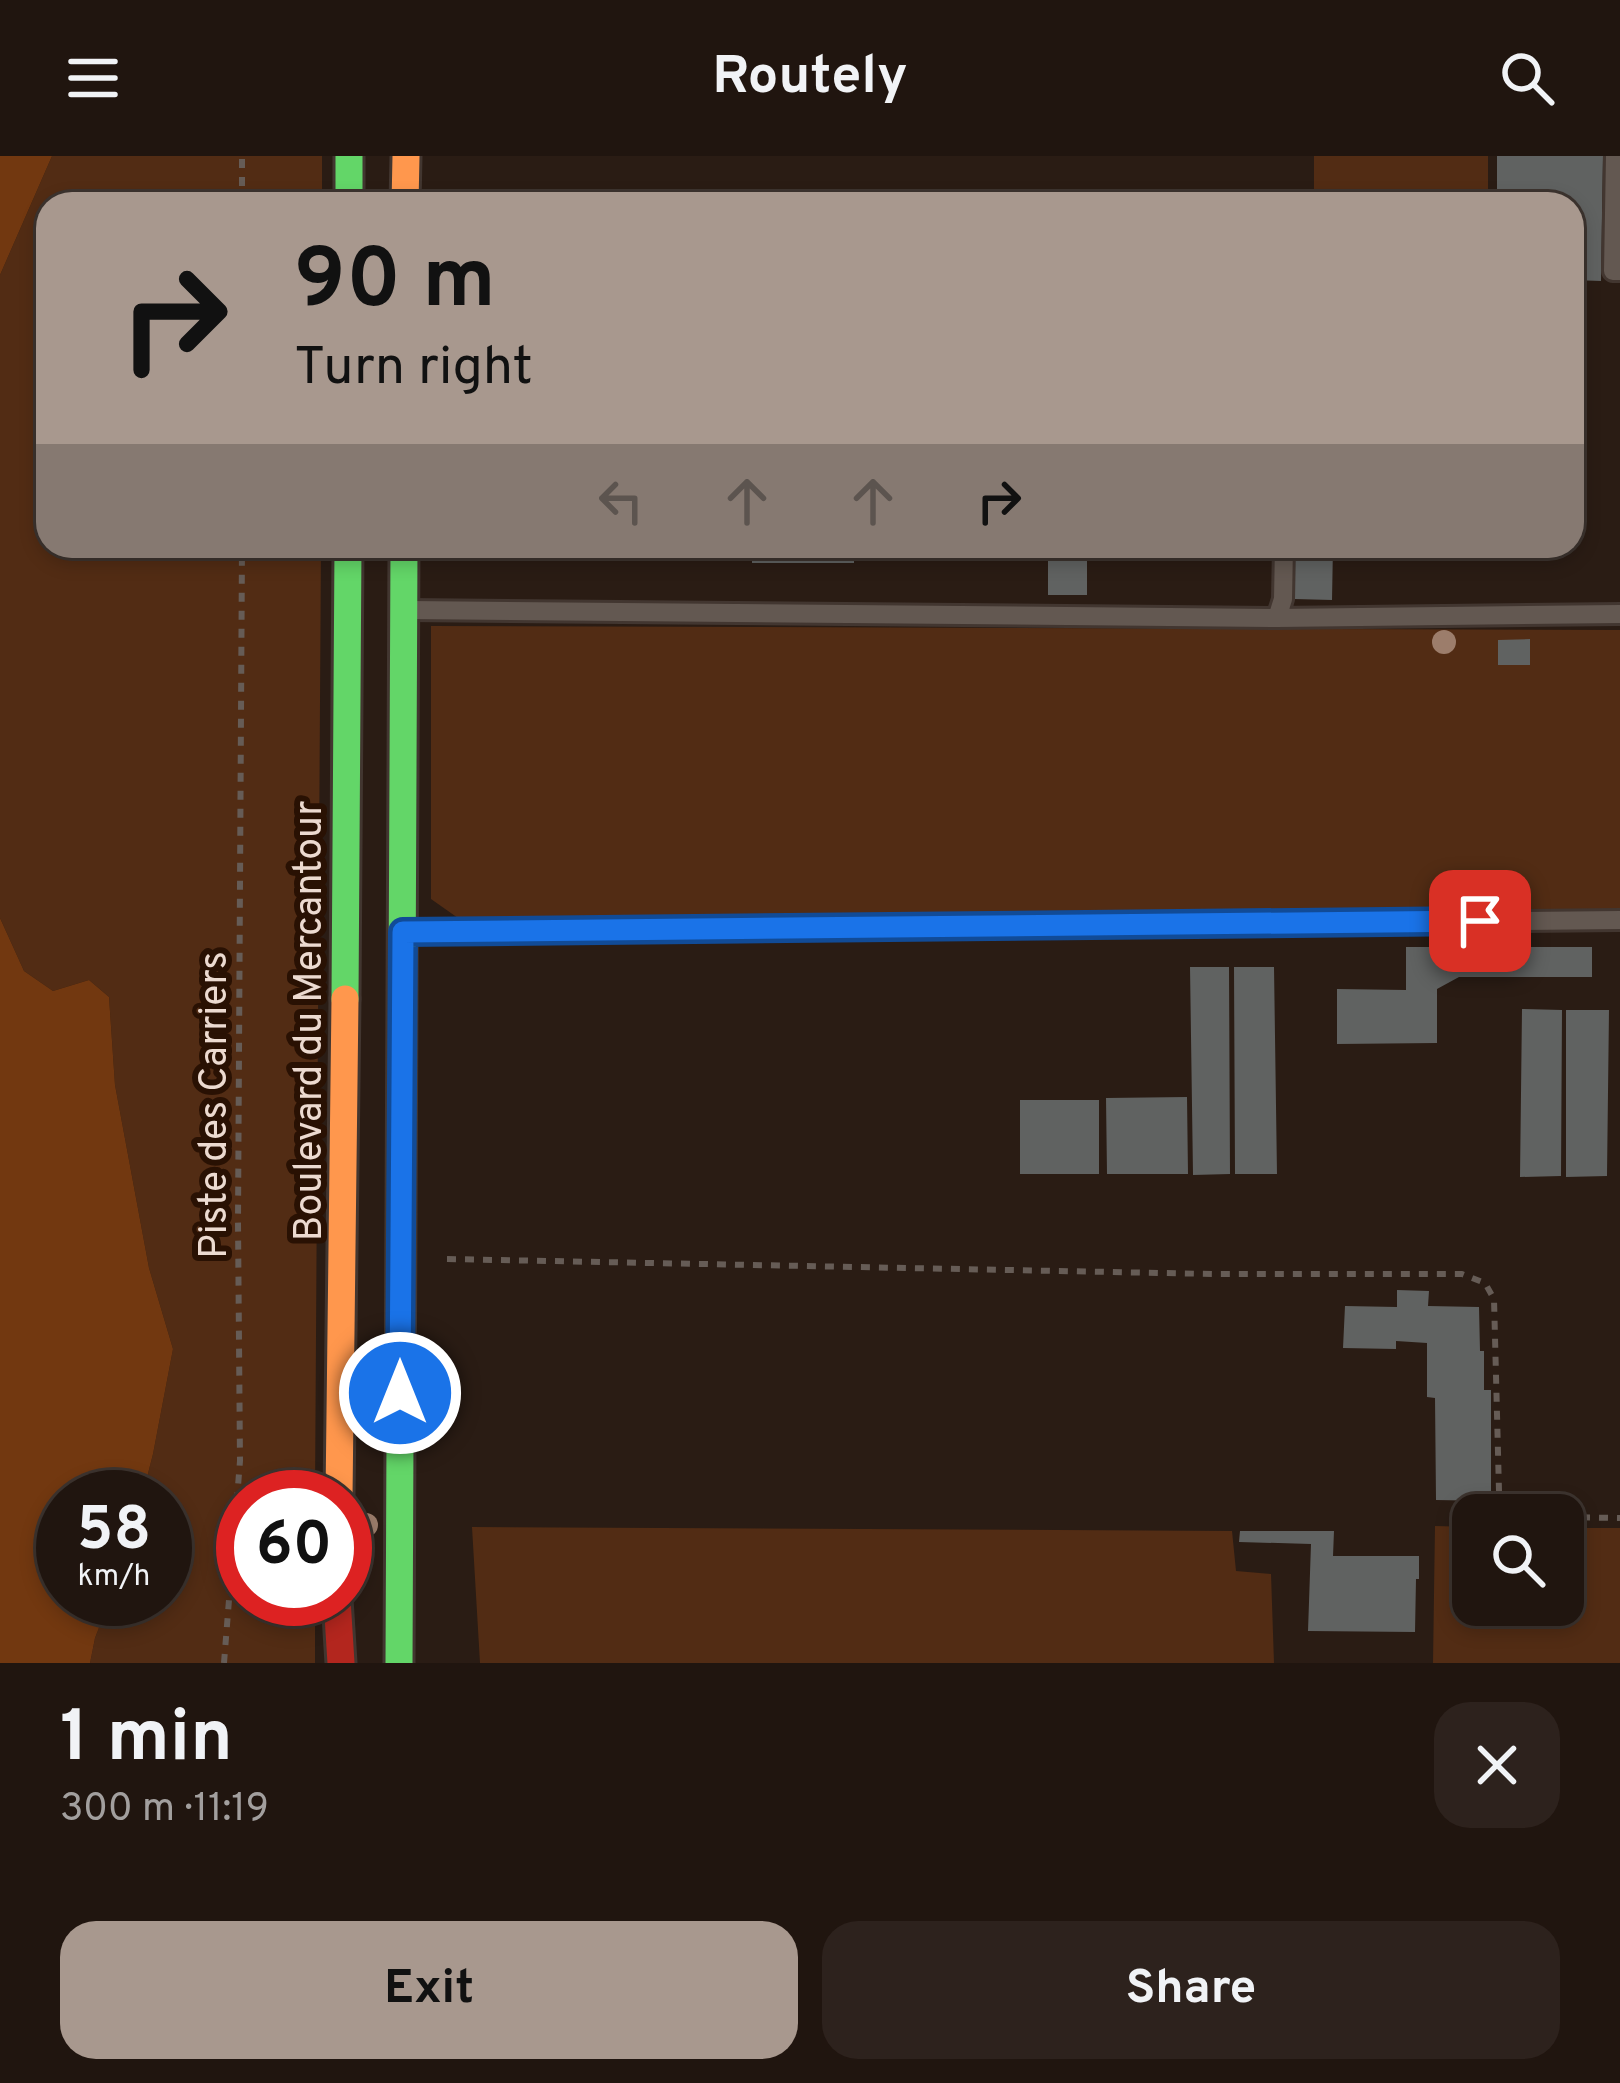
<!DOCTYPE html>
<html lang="en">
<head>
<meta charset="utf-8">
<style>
	:root { --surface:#20150f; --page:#2d221d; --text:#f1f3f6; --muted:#a29f9e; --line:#3d342f; --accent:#a8988e }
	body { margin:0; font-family:Overpass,sans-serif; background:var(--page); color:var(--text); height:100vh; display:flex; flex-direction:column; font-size:45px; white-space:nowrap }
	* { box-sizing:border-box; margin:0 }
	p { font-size:39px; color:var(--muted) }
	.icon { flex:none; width:66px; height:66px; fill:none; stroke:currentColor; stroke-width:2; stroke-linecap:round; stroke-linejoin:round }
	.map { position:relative; height:1507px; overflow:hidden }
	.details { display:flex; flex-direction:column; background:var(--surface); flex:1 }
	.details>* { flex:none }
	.guide { position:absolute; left:36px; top:36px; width:1548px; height:366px; border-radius:36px; box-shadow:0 6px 18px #0003,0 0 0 3px var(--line); background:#a8988e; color:#111; overflow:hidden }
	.tools { position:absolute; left:1452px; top:1338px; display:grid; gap:24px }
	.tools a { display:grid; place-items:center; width:132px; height:132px; border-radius:24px; background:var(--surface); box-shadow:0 6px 18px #0003,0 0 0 3px var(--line); font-size:60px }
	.speed { position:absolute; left:36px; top:1314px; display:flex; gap:24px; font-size:60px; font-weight:700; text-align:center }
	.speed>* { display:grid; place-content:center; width:156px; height:156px; border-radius:50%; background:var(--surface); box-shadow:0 6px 18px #0003,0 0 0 3px var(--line); line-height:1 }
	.speed small { font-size:30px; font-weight:400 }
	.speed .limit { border:18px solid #d22; background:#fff; color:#111 }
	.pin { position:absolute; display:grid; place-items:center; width:102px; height:102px; color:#fff; margin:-51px; border-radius:24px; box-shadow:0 6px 18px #0006 }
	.me { position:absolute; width:132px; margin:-66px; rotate:0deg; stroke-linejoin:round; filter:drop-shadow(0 0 9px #0008) }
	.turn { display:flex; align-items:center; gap:42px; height:252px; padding:0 60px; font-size:54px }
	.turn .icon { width:156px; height:156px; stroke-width:2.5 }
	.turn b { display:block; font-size:84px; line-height:102px }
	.lanes { display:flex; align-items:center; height:114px; padding:0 60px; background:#0003; justify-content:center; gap:60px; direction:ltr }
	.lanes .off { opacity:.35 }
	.round { display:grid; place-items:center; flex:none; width:126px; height:126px; border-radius:36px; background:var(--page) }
	.headline { display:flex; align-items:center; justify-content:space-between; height:204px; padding:0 60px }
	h1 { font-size:72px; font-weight:700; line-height:90px }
	.action { display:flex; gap:24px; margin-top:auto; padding:24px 60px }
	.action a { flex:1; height:138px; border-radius:36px; background:var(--accent); color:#111; font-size:48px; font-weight:700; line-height:138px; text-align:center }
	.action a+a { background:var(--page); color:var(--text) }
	header { display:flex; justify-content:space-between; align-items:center; height:156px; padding:0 60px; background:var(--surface); font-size:54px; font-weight:700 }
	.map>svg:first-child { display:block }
	.green { fill:#522c14 }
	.water { fill:#723810 }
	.building { fill:#606261 }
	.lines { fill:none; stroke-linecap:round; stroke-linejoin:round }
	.lane-casing { stroke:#423630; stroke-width:24 }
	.fast-casing { stroke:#423630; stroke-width:33 }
	.slow-casing { stroke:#423630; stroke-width:33 }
	.jam-casing { stroke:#423630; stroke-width:33 }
	.path { stroke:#665c56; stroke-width:6; stroke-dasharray:9 9; stroke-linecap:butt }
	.lane { stroke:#635851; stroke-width:18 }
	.fast { stroke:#63d668; stroke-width:27 }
	.slow { stroke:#ff974d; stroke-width:27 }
	.jam { stroke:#b3261e; stroke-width:27 }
	.tree { fill:#9c7d6b }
	.route-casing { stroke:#114b97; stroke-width:30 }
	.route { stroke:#1a73e8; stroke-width:21 }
	.labels { text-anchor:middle; stroke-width:12; stroke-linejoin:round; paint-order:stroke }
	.street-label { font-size:39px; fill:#ecdad0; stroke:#291103 }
</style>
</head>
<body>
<header><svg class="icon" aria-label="menu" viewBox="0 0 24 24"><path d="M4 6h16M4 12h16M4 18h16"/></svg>Routely<svg class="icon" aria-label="search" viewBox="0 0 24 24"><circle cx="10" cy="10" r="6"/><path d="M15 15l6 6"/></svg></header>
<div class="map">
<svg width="1620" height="1507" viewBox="0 0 1620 1507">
	<rect width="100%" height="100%" fill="#2a1c14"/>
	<path class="green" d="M52 0H322V48H48V390H321L315 1341H243V1443H315V1507H90L95 1482 110 1443H165V1341H142L153 1298 173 1193 149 1112 115 929 109 841 89 824 53 835 24 815 0 762V119Z
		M1314 0H1488V48H1314Z
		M431 470 1620 474V753L458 762 431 743Z
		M1435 1370 1473 1371V1449H1563V1372H1620V1507H1433Z
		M472 1371 1232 1375 1236 1415 1271 1418 1274 1507H480Z"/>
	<path class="water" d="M0 0H52L0 119Z
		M0 762 24 815 53 835 89 824 109 841 115 929 149 1112 173 1193 153 1298 142 1341H63V1443H110L95 1482 90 1507H0Z"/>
	<path class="building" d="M1497 0H1603L1601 125 1572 124V48H1497Z
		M752 390H854V407H752Z
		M1048 390H1087V439H1048Z
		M1295 390H1333L1332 444 1294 443Z
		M1530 483V509H1498V484Z
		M1406 791H1592V821H1459L1437 833V887L1337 888V833L1406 834Z
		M1190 811H1229L1230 1018 1193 1019Z
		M1234 811H1274L1277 1018H1235Z
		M1522 853 1562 854 1561 1020 1520 1021Z
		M1566 854H1609L1607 1020 1566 1021Z
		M1187 941 1188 1018H1107L1106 942Z
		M1020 944H1099V1018H1020Z
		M1397 1134 1429 1135 1428 1150 1479 1151 1480 1195H1484V1234H1491V1345L1436 1344 1435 1242 1427 1241V1187L1396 1185V1193L1343 1192 1345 1150 1397 1151Z
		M1240 1375H1334L1333 1400H1419V1423H1416L1415 1476 1308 1475 1311 1388 1239 1386Z"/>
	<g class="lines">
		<g class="lane-casing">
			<path id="lane" d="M1615 0 1613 115H1620
				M409 454 1277 462 1620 458
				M1277 462 1283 443 1284 390
				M407 776 1620 764"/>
		</g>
		<g class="fast-casing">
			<path id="fast" d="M349 0V48
				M345 843 348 390
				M399 1507 404 390"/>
		</g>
		<g class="slow-casing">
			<path id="slow" d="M405 48 406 0
				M339 1341 345 843"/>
		</g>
		<g class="jam-casing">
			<path id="jam" d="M337 1443 341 1507"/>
		</g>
		<path class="path" d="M242 48V0
			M447 1103 1213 1118H1462L1485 1127 1494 1143 1499 1335 1510 1352 1524 1359
			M1563 1361 1620 1362
			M224 1507 240 1305 238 1066 242 390"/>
		<use href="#lane" class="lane"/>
		<use href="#fast" class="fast"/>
		<use href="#slow" class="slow"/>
		<use href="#jam" class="jam"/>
	</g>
	<g class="tree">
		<circle cx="1444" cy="486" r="12"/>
		<circle cx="366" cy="1369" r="12"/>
	</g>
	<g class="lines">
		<g class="route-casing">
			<path id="route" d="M400 1237 403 776 1480 765"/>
		</g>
		<use href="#route" class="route"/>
	</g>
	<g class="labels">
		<g class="street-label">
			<text transform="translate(307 865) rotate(-90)" y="14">Boulevard du Mercantour</text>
			<text transform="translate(212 949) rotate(-90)" y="14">Piste des Carriers</text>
		</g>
	</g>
</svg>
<div class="tools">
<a><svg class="icon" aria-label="search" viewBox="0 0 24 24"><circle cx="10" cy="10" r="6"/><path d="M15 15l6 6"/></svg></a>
</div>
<div class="speed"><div>58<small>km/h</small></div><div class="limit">60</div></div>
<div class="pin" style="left:1480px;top:765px;background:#d93025"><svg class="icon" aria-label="arrive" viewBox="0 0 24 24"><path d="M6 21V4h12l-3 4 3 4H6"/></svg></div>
<svg class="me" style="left:400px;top:1237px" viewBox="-20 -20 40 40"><circle r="17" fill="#1a73e8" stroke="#fff" stroke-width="3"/><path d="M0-11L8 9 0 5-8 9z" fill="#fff"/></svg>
<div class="guide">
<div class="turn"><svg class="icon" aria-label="right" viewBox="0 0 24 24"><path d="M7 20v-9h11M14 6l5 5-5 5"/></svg><div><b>90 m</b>Turn right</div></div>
<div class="lanes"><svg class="icon off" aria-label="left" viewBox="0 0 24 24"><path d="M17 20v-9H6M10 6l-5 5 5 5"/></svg><svg class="icon off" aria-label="ahead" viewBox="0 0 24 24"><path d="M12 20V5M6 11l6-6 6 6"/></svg><svg class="icon off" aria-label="ahead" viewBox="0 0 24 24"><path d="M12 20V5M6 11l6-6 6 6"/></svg><svg class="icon" aria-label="right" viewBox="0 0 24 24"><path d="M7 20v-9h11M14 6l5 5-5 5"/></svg></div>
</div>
</div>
<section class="details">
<div class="headline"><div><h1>1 min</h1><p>300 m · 11:19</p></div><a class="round"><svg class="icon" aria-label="close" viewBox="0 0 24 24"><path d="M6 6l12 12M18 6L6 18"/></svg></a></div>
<div class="action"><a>Exit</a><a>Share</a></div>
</section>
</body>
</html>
